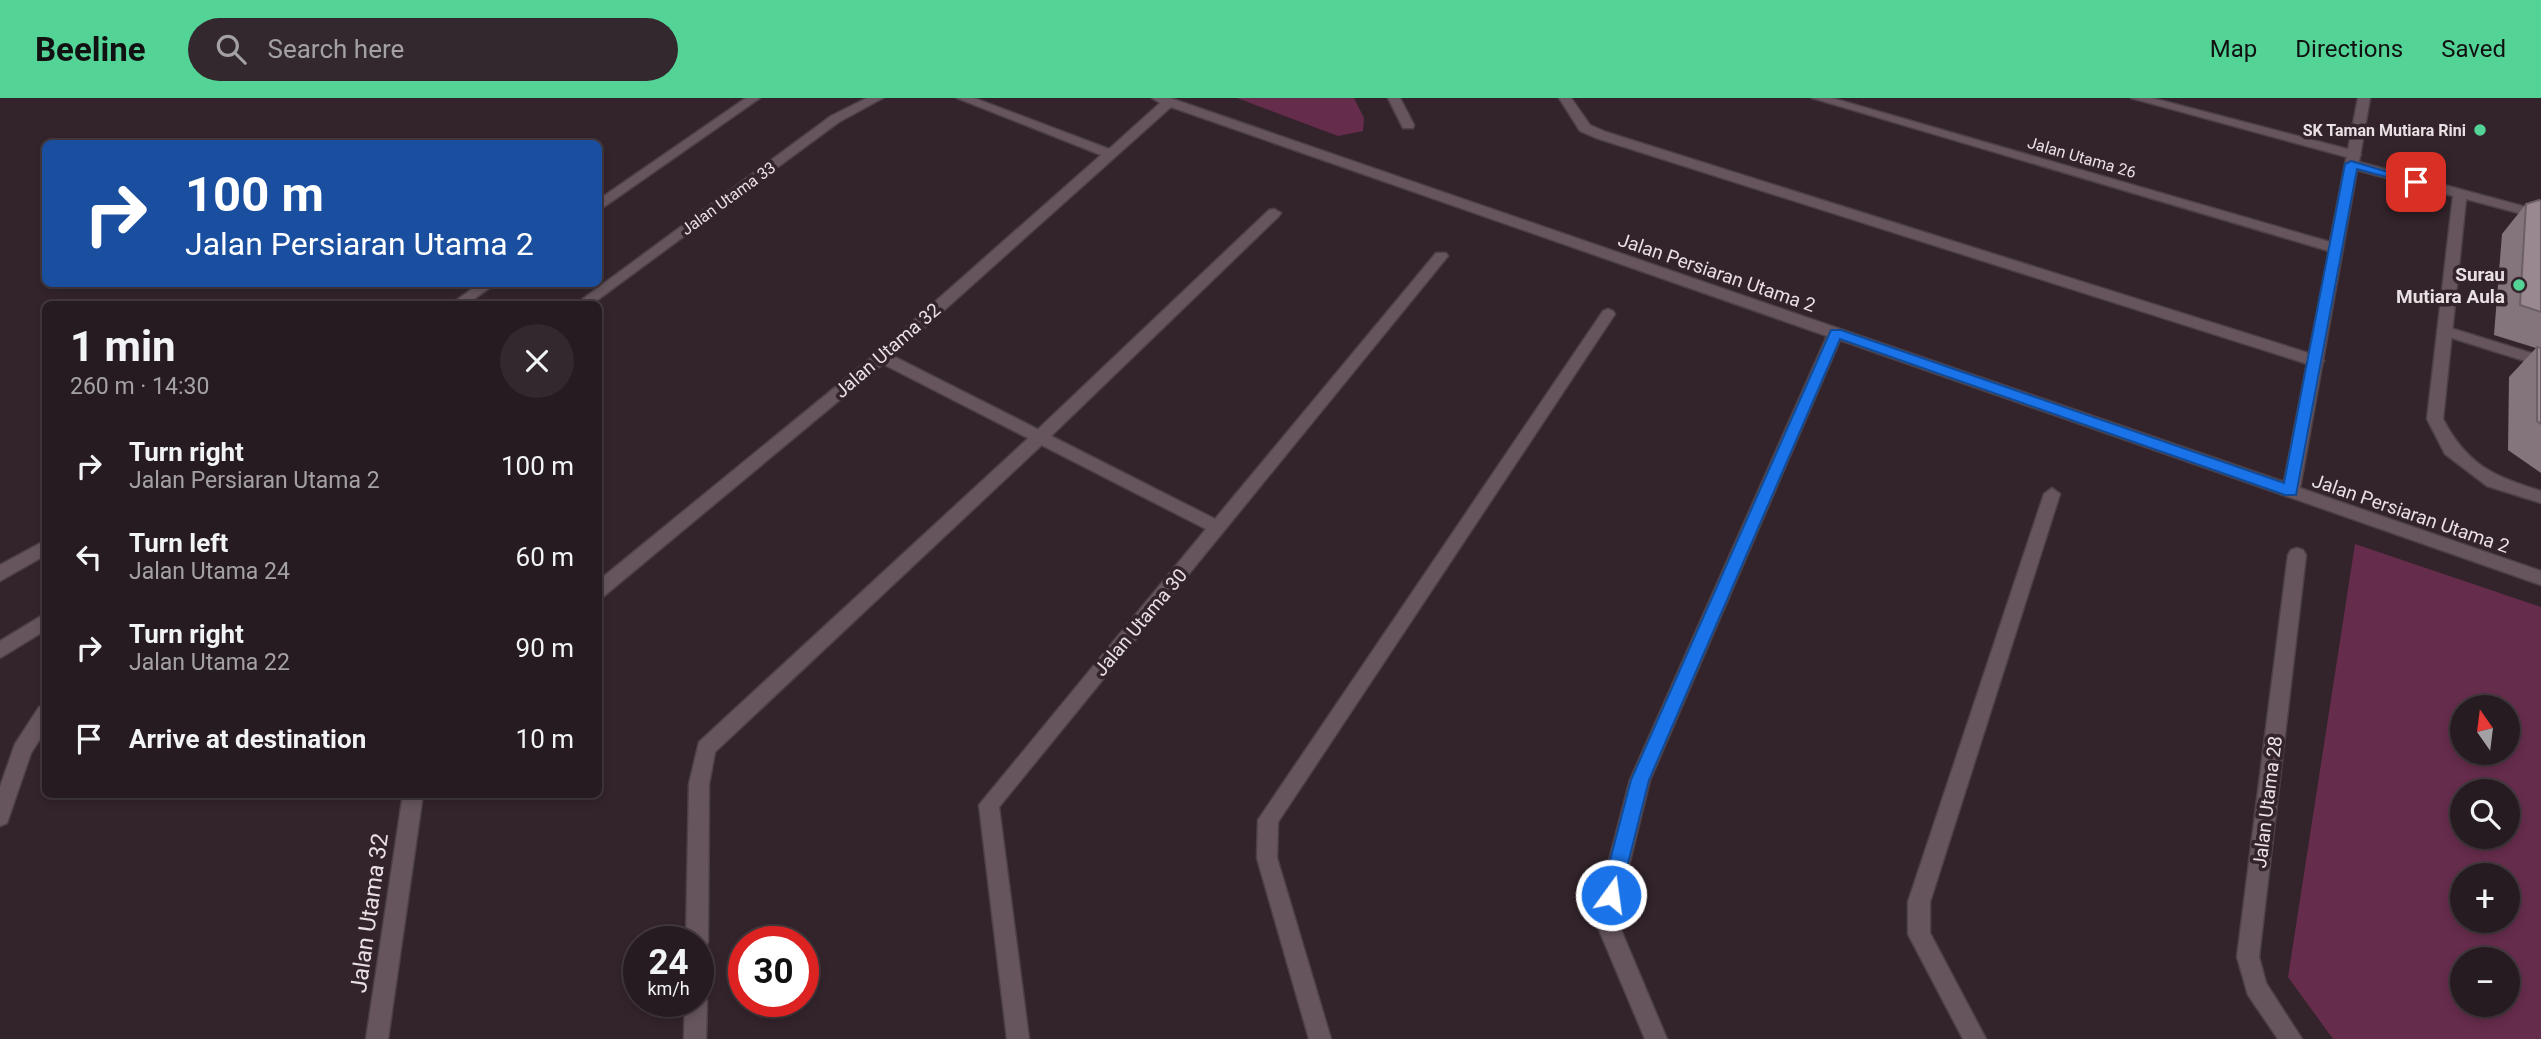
<!DOCTYPE html>
<html lang="en">
<head>
<meta charset="utf-8">
<style>
	:root { --surface:#261b20; --page:#32282d; --text:#f1f3f6; --muted:#a4a1a5; --line:#42393e; --accent:#53d396 }
	body { margin:0; font-family:Roboto,sans-serif; background:var(--page); color:var(--text); height:100vh; display:flex; flex-direction:column; font-size:26px; white-space:nowrap }
	* { box-sizing:border-box; margin:0 }
	p { font-size:23px; color:var(--muted) }
	.icon { flex:none; width:38px; height:38px; fill:none; stroke:currentColor; stroke-width:2; stroke-linecap:round; stroke-linejoin:round }
	.map { position:relative; flex:1; overflow:hidden }
	.sheet { position:absolute; left:42px; top:203px; width:560px; height:497px; display:flex; flex-direction:column; background:var(--surface); border-radius:10px; box-shadow:0 4px 10px #0003,0 0 0 2px var(--line) }
	.sheet>* { flex:none }
	.guide { position:absolute; left:42px; top:42px; width:560px; height:147px; border-radius:10px; box-shadow:0 4px 10px #0003,0 0 0 2px var(--line); background:#1a4fa0; color:#fff; overflow:hidden }
	.needle { width:46px; rotate:346deg }
	.controls { position:absolute; left:2450px; top:597px; display:grid; gap:14px }
	.controls a { display:grid; place-items:center; width:70px; height:70px; border-radius:50%; background:var(--surface); box-shadow:0 4px 10px #0003,0 0 0 2px var(--line); font-size:35px }
	.speed { position:absolute; left:623px; top:828px; display:flex; gap:14px; font-size:35px; font-weight:700; text-align:center }
	.speed>* { display:grid; place-content:center; width:91px; height:91px; border-radius:50%; background:var(--surface); box-shadow:0 4px 10px #0003,0 0 0 2px var(--line); line-height:1 }
	.speed small { font-size:18px; font-weight:400 }
	.speed .limit { border:10px solid #d22; background:#fff; color:#111 }
	.pin { position:absolute; display:grid; place-items:center; width:60px; height:60px; color:#fff; margin:-30px; border-radius:14px; box-shadow:0 4px 10px #0006 }
	.me { position:absolute; width:77px; margin:-38px; rotate:14deg; stroke-linejoin:round; filter:drop-shadow(0 0 5px #0008) }
	.turn { display:flex; align-items:center; gap:24px; height:147px; padding:0 28px; font-size:32px }
	.turn .icon { width:91px; height:91px; stroke-width:2.5 }
	.turn b { display:block; font-size:49px; line-height:60px }
	.round { display:grid; place-items:center; flex:none; width:74px; height:74px; border-radius:37px; background:var(--page) }
	.overview { display:flex; align-items:center; justify-content:space-between; height:119px; padding:0 28px }
	h1 { font-size:42px; font-weight:700; line-height:52px }
	ul { padding:0; list-style:none }
	li { display:flex; align-items:center; gap:21px; height:91px; padding:0 28px }
	li div { flex:1 }
	li b { display:block; font-size:26px }
	li em { font-style:normal }
	header { display:flex; align-items:center; gap:42px; box-sizing:border-box; height:98px; padding:0 35px; background:var(--accent); color:#111 }
	header strong { font-size:33px }
	nav { display:flex; gap:38px; margin-inline-start:auto; font-size:24px }
	.search { width:490px; height:63px; background:var(--page); display:flex; align-items:center; gap:18px; box-sizing:border-box; padding:0 24px; border-radius:38px; color:var(--muted); font-size:26px }
	.map>svg:first-child { display:block }
	.green { fill:#652c4b; fill-rule:evenodd }
	.lines { fill:none; stroke-linecap:round; stroke-linejoin:round }
	.lane-casing { stroke:#4c4046; stroke-width:3 }
	.street-casing { stroke:#4c4046; stroke-width:3 }
	.secondary-casing { stroke:#4c4046; stroke-width:3 }
	.lane { fill:#66555d; fill-rule:evenodd }
	.street { fill:#66555d; fill-rule:evenodd }
	.secondary { fill:#66555d; fill-rule:evenodd }
	.wall { fill:#84757c }
	.building { fill:#9a8890; stroke:#6c5f65; stroke-width:2 }
	.route { fill:#1a73e8; stroke:#114b97; stroke-width:2 }
	.poi-dot { fill:#53d396; stroke:#33242b; stroke-width:2.5 }
	.labels { text-anchor:middle; stroke-width:7; stroke-linejoin:round; paint-order:stroke }
	.far-poi-label { font-size:16px; font-weight:bold; fill:#e9e0e4; stroke:#33242b; text-anchor:end }
	.far-street-label { font-size:16px; fill:#e9e0e4; stroke:#33242b }
	.street-label { font-size:19px; fill:#e9e0e4; stroke:#33242b }
	.poi-label { font-size:19px; font-weight:bold; fill:#e9e0e4; stroke:#33242b; text-anchor:end }
	.near-street-label { font-size:23px; fill:#e9e0e4; stroke:#33242b }
</style>
</head>
<body>
<header>
<strong>Beeline</strong>
<div class="search"><svg class="icon" aria-label="search" viewBox="0 0 24 24"><circle cx="10" cy="10" r="6"/><path d="M15 15l6 6"/></svg>Search here</div>
<nav><a>Map</a><a>Directions</a><a>Saved</a></nav>
</header>
<div class="map">
<svg width="2541" height="941" viewBox="0 0 2541 941">
	<rect width="100%" height="100%" fill="#33242b"/>
	<path class="green" d="M1237 0H1354L1364 20 1363 33 1338 38Z
		M2355 446 2541 509V941H2333L2288 879ZM2462 609H2508V654H2462ZM2462 693H2508V738H2462ZM2462 777H2508V822H2462ZM2462 861H2508V906H2462Z"/>
	<g class="lines">
		<g class="lane-casing">
			<path id="lane" d="M1559 0H1571L1590 27 1606 34 2321 259 2324 263 2316 268 2311 267 1596 40 1580 33Z
				M2131 0H2152L2359 54 2361 57 2354 61Z
				M1274 111 1281 115 1279 118 1046 343 715 654 709 686 708 844 705 851 698 854V844H686L689 686 699 644 1034 335 1269 112Z
				M1608 211 1613 213 1615 216 1613 219 1278 724 1277 760 1331 941H1309L1257 760 1258 722 1603 213Z
				M2444 228 2541 258V268L2439 236 2437 233 2439 230Z
				M2052 390 2060 396 1930 804V835L1986 941H1963L1908 836V804L2044 396Z
				M698 893 704 895 707 903 706 941H684L685 903H698Z"/>
		</g>
		<g class="street-casing">
			<path id="street" d="M867 0H883L839 24 592 206H576L831 18Z
				M957 0H974L1109 51 1160 5 1152 0H1170L2284 384 2329 153 1812 0H1832L2330 144 2358 0H2370L2359 64 2541 113V121L2466 101 2443 321C2467 367 2493 378 2541 393V405L2487 388 2445 356 2427 321 2453 98 2357 72 2300 390 2541 473V487L1840 242 1650 682 1616 820 1667 941H1645L1594 820 1630 682 1827 238 1171 9 893 258 1215 421 1436 155H1446L1448 158 999 709 1029 941H1007L979 707 1206 431 883 266 604 498 598 500V483L877 255 1101 57Z
				M1388 0H1400L1414 27 1413 30H1403Z
				M2297 450 2303 452 2306 457 2259 859 2266 885 2302 941H2278L2248 897 2237 859 2288 457 2291 452Z
				M46 607V632L31 655 7 725 0 728V689L15 646 39 609Z
				M403 696H423L388 941H366Z"/>
		</g>
		<g class="secondary-casing">
			<path id="secondary" d="M746 0H760L598 113V102Z
				M479 186H495L467 206H451Z
				M46 442V457L0 483V467Z
				M46 515V532L0 560V543Z"/>
		</g>
		<use href="#lane" class="lane"/>
		<use href="#street" class="street"/>
		<use href="#secondary" class="secondary"/>
	</g>
	<path class="wall" d="M2541 103V375L2508 352 2509 279 2536 250 2494 237 2502 136 2526 106Z"/>
	<path class="building" d="M2539 102 2541 103V214L2520 207 2526 106Z
		M2537 249 2541 250V326L2537 323Z"/>
	<path class="route" d="M2351 63 2422 84 2416 87 2357 71 2296 397H2285L1840 241 1649 682 1620 797 1617 803 1611 806 1604 803 1601 797 1631 682 1831 232H1841L2284 385 2345 66Z"/>
	<g class="poi-dot">
		<circle cx="2480" cy="32" r="7"/>
		<circle cx="2519" cy="187" r="7"/>
	</g>
	<g class="labels">
		<g class="far-poi-label">
			<text x="2466" y="38">SK Taman Mutiara Rini</text>
		</g>
		<g class="far-street-label">
			<text transform="translate(2082 59) rotate(16)" y="6">Jalan Utama 26</text>
			<text transform="translate(728 100) rotate(-36)" y="6">Jalan Utama 33</text>
		</g>
		<g class="street-label">
			<text transform="translate(1717 174) rotate(19)" y="7">Jalan Persiaran Utama 2</text>
			<text transform="translate(887 252) rotate(-41)" y="7">Jalan Utama 32</text>
			<text transform="translate(2411 415) rotate(19)" y="7">Jalan Persiaran Utama 2</text>
			<text transform="translate(1140 524) rotate(-50)" y="7">Jalan Utama 30</text>
			<text transform="translate(2267 704) rotate(-83)" y="7">Jalan Utama 28</text>
		</g>
		<g class="poi-label">
			<text x="2505" y="183">Surau<tspan x="2505" dy="22">Mutiara Aula</tspan></text>
		</g>
		<g class="near-street-label">
			<text transform="translate(369 815) rotate(-82)" y="8">Jalan Utama 32</text>
		</g>
	</g>
</svg>
<div class="controls">
<a><svg class="needle" viewBox="-14 -14 28 28"><path d="M0-13l5 13h-10z" fill="#e53935"/><path d="M0 13l5-13h-10z" fill="#a4a1a5"/></svg></a>
<a><svg class="icon" aria-label="search" viewBox="0 0 24 24"><circle cx="10" cy="10" r="6"/><path d="M15 15l6 6"/></svg></a>
<a>+</a>
<a>−</a>
</div>
<div class="speed"><div>24<small>km/h</small></div><div class="limit">30</div></div>
<div class="pin" style="left:2416px;top:84px;background:#d93025"><svg class="icon" aria-label="arrive" viewBox="0 0 24 24"><path d="M6 21V4h12l-3 4 3 4H6"/></svg></div>
<svg class="me" style="left:1611px;top:797px" viewBox="-20 -20 40 40"><circle r="17" fill="#1a73e8" stroke="#fff" stroke-width="3"/><path d="M0-11L8 9 0 5-8 9z" fill="#fff"/></svg>
<div class="guide">
<div class="turn"><svg class="icon" aria-label="right" viewBox="0 0 24 24"><path d="M7 20v-9h11M14 6l5 5-5 5"/></svg><div><b>100 m</b>Jalan Persiaran Utama 2</div></div>
</div>
<section class="sheet">
<div class="overview"><div><h1>1 min</h1><p>260 m · 14:30</p></div><a class="round"><svg class="icon" aria-label="close" viewBox="0 0 24 24"><path d="M6 6l12 12M18 6L6 18"/></svg></a></div>
<ul>
<li><svg class="icon" aria-label="right" viewBox="0 0 24 24"><path d="M7 20v-9h11M14 6l5 5-5 5"/></svg><div><b>Turn right</b><p>Jalan Persiaran Utama 2</p></div><em>100 m</em></li>
<li><svg class="icon" aria-label="left" viewBox="0 0 24 24"><path d="M17 20v-9H6M10 6l-5 5 5 5"/></svg><div><b>Turn left</b><p>Jalan Utama 24</p></div><em>60 m</em></li>
<li><svg class="icon" aria-label="right" viewBox="0 0 24 24"><path d="M7 20v-9h11M14 6l5 5-5 5"/></svg><div><b>Turn right</b><p>Jalan Utama 22</p></div><em>90 m</em></li>
<li><svg class="icon" aria-label="arrive" viewBox="0 0 24 24"><path d="M6 21V4h12l-3 4 3 4H6"/></svg><div><b>Arrive at destination</b></div><em>10 m</em></li>
</ul>
</section>
</div>
</body>
</html>
